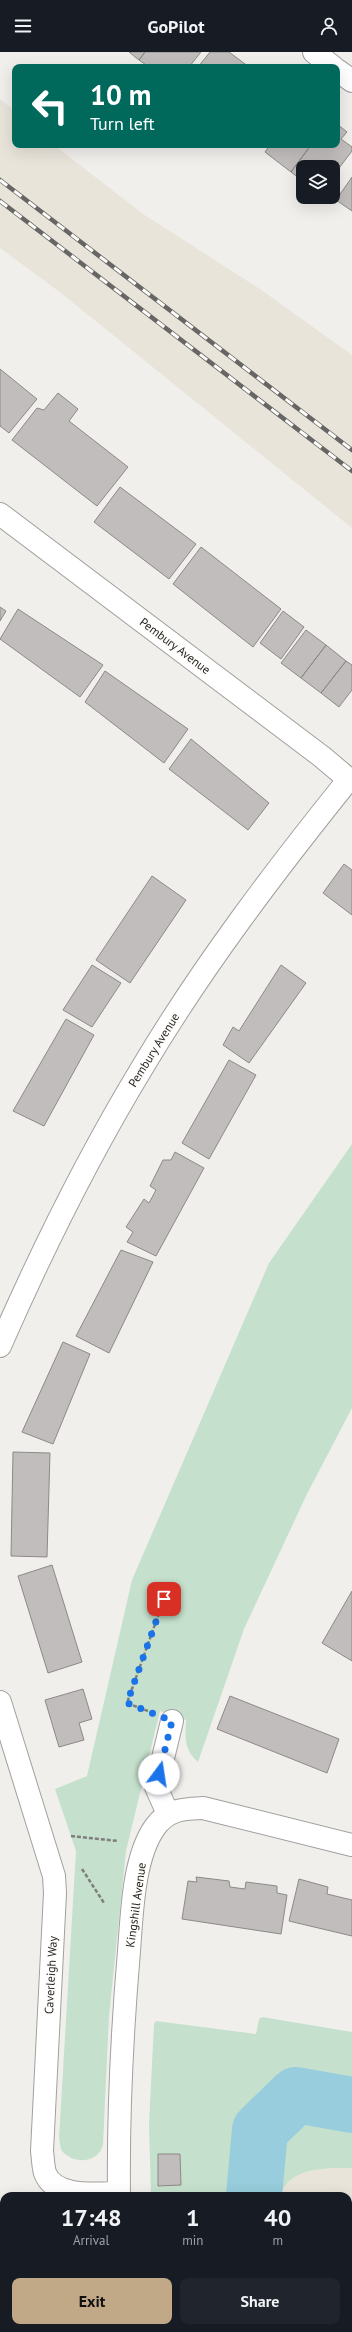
<!DOCTYPE html>
<html lang="en">
<head>
<meta charset="utf-8">
<style>
	:root { --surface:#171b24; --page:#20242c; --text:#f1f3f6; --muted:#9ea1a6; --accent:#c1a988 }
	body { margin:0; font-family:"PT Sans",sans-serif; background:var(--page); color:var(--text); height:100vh; display:flex; flex-direction:column; font-size:15px; white-space:nowrap }
	* { box-sizing:border-box; margin:0 }
	p { font-size:13px; color:var(--muted) }
	.icon { flex:none; width:22px; height:22px; fill:none; stroke:currentColor; stroke-width:2; stroke-linecap:round; stroke-linejoin:round }
	.map { position:relative; flex:1; overflow:hidden }
	.drawer { position:absolute; left:0px; top:2140px; width:352px; height:140px; display:flex; flex-direction:column; background:var(--surface); border-radius:12px 12px 0 0; box-shadow:0 4px 16px #0002 }
	.drawer>* { flex:none }
	.banner { position:absolute; left:12px; top:12px; width:328px; height:84px; border-radius:8px; box-shadow:0 4px 16px #0002; background:#00695c; color:#fff; overflow:hidden }
	.controls { position:absolute; left:296px; top:108px; display:grid; gap:8px }
	.controls a { display:grid; place-items:center; width:44px; height:44px; border-radius:8px; background:var(--surface); box-shadow:0 4px 16px #0002; font-size:20px }
	.pin { position:absolute; display:grid; place-items:center; width:34px; height:34px; color:#fff; margin:-17px; border-radius:8px; box-shadow:0 2px 6px #0006 }
	.me { position:absolute; width:44px; margin:-22px; rotate:14deg; stroke-linejoin:round; filter:drop-shadow(0 0 3px #0008) }
	.turn { display:flex; align-items:center; gap:14px; height:84px; padding:0 12px; font-size:18px }
	.turn .icon { width:52px; height:52px; stroke-width:2.5 }
	.turn b { display:block; font-size:28px; line-height:34px }
	.eta { display:flex; justify-content:space-evenly; align-items:center; height:68px; text-align:center }
	.eta b { font-size:24px; font-weight:700; line-height:28px }
	.cta { display:flex; gap:8px; margin-top:auto; padding:8px 12px }
	.cta a { flex:1; height:46px; border-radius:8px; background:var(--accent); color:#111; font-size:16px; font-weight:700; line-height:46px; text-align:center }
	.cta a+a { background:var(--page); color:var(--text) }
	header { display:flex; justify-content:space-between; align-items:center; height:52px; padding:0 12px; background:var(--surface); font-size:18px; font-weight:700 }
	.map>svg:first-child { display:block }
	.built { fill:#e8e4da }
	.green { fill:#c5e1cd }
	.lines { fill:none; stroke-linecap:round; stroke-linejoin:round }
	.river { stroke:#97cddc; stroke-width:56 }
	.building { fill:#c1bdbd; stroke:#8c8988 }
	.minor-casing { stroke:#a1a09d; stroke-width:24 }
	.path { stroke:#7f7e7c; stroke-width:2.5; stroke-dasharray:4 2; stroke-linecap:butt }
	.minor { stroke:#fff; stroke-width:22 }
	.rail-casing { stroke:#676664; stroke-width:4.5 }
	.rail { stroke:#fdfcf9; stroke-width:3; stroke-dasharray:9; stroke-linecap:butt }
	.route { stroke:#1a73e8; stroke-width:7; stroke-dasharray:0 12.6 }
	.labels { text-anchor:middle; stroke-width:3; stroke-linejoin:round; paint-order:stroke }
	.street-label { font-size:12px; fill:#201f1e; stroke:#fdfcf9 }
</style>
</head>
<body>
<header><svg class="icon" aria-label="menu" viewBox="0 0 24 24"><path d="M4 6h16M4 12h16M4 18h16"/></svg>GoPilot<svg class="icon" aria-label="person" viewBox="0 0 24 24"><circle cx="12" cy="8" r="4"/><path d="M4 21q1-7 8-7t8 7"/></svg></header>
<div class="map">
<svg width="352" height="2280" viewBox="0 0 352 2280">
	<rect width="100%" height="100%" fill="#f0efec"/>
	<path class="built" d="M0 47 15 59V93H54L143 162 260 237 352 303V476L61 241 0 196Z
		M352 2087V2280H197L225 2276H348V2144H278L289 2120Z"/>
	<path class="green" d="M352 1092V1356L307 1442 244 1577 198 1710C184 1698 185 1685 186 1668L160 1659 126 1799 109 1964 103 2093C98 2111 74 2113 62 2099 60 2096 60 2090 59 2086L76 1799 55 1737 87 1724 132 1528 269 1211Z
		M262 1965 352 1980V2116C326 2116 291 2114 279 2144H151L149 2072 154 1972 156 1969 256 1982 259 1967Z
		M0 2177H4V2262L0 2261Z
		M157 2276H253L243 2280H161Z"/>
	<g class="lines">
		<path class="river" d="M254 2144 260 2078 296 2043 352 2053"/>
	</g>
	<path class="building" d="M129 0H145L139 8Z
		M145 0H201L189 15H149L139 8Z
		M210 0H229L249 15H198Z
		M337 72 347 80 341 87 352 95V99L333 124V115H303V129L291 120 311 93H337Z
		M270 93H311L291 120 265 100Z
		M352 125V159L336 148Z
		M0 317 37 347 9 381 0 374Z
		M58 341 78 357 69 369 128 415 97 454 12 388 37 356 44 358Z
		M120 435 196 492 169 527 94 470Z
		M201 495 281 557 253 595 173 532Z
		M0 555 6 559 0 569Z
		M18 557 103 613 80 645 0 587Z
		M283 559 304 575 281 607 260 591Z
		M306 578 326 593 301 626 281 611Z
		M326 593 346 609 321 641 301 626Z
		M346 609 352 613V638L339 655 321 641Z
		M105 619 188 677 164 711 85 650Z
		M191 687 269 751 248 778 169 717Z
		M344 812 352 818V863L323 841Z
		M152 824 186 848 130 931 96 908Z
		M92 913 121 931 92 975 63 958Z
		M281 913 306 931 249 1011 223 993 233 975 239 979Z
		M66 967 94 983 44 1074 13 1059Z
		M229 1008 256 1023 209 1107 182 1091Z
		M175 1100 204 1116 156 1204 127 1190 133 1180 126 1175 144 1147 149 1151 156 1138 150 1134 163 1108H171Z
		M121 1198 153 1210 109 1301 76 1284Z
		M63 1290 90 1302 53 1392 22 1380Z
		M13 1400 50 1401 47 1505 11 1504Z
		M52 1513 82 1610 48 1621 18 1524Z
		M352 1539V1609L322 1591Z
		M83 1637 92 1667 79 1671 84 1688 59 1695 45 1648Z
		M230 1644 339 1687 327 1721 217 1677Z
		M196 1825 229 1829 230 1835 245 1837 246 1830 277 1834V1841L287 1843 281 1882 182 1867 188 1829 197 1830Z
		M299 1827 328 1835 327 1842 352 1848V1884L289 1869Z
		M158 2102H180L181 2133 158 2134Z"/>
	<g class="lines">
		<g class="minor-casing">
			<path id="minor" d="M314 0 333 15
				M337 18 352 29
				M0 462 321 704 352 730
				M0 1294C42 1198 88 1105 142 1016 202 915 275 819 349 727
				M0 1650 54 1824 55 1841 42 2099C43 2106 43 2114 45 2121 55 2147 97 2141 119 2141
				M168 1762 156 1735 172 1669
				M119 2144C118 2062 122 1981 129 1899 132 1862 133 1806 155 1775 168 1757 183 1757 203 1756L352 1793
				M106 2280 108 2276
				M326 2280V2276"/>
		</g>
		<path class="path" d="M148 1659 127 1651 164 1547
			M71 1784 118 1789
			M82 1817 104 1851
			M29 2280 31 2276"/>
		<use href="#minor" class="minor"/>
		<g class="rail-casing">
			<path id="rail" d="M0 128 352 398
				M0 149 352 419"/>
		</g>
		<use href="#rail" class="rail"/>
	</g>
	<g class="lines">
		<path class="route" d="M159 1722 172 1669 127 1651 164 1547"/>
	</g>
	<g class="labels">
		<g class="street-label">
			<text transform="translate(175 594) rotate(37)" y="4">Pembury Avenue</text>
			<text transform="translate(154 998) rotate(-58)" y="4">Pembury Avenue</text>
			<text transform="translate(136 1853) rotate(-82)" y="4">Kingshill Avenue</text>
			<text transform="translate(51 1923) rotate(-87)" y="4">Caverleigh Way</text>
		</g>
	</g>
</svg>
<div class="controls">
<a><svg class="icon" aria-label="layers" viewBox="0 0 24 24"><path d="M12 4l9 5-9 5-9-5zM3 14l9 5 9-5"/></svg></a>
</div>
<div class="pin" style="left:164px;top:1547px;background:#d93025"><svg class="icon" aria-label="arrive" viewBox="0 0 24 24"><path d="M6 21V4h12l-3 4 3 4H6"/></svg></div>
<svg class="me" style="left:159px;top:1722px" viewBox="-20 -20 40 40"><circle r="19" fill="#fff"/><path d="M0-13L10 11 0 6-10 11z" fill="#1a73e8"/></svg>
<div class="banner">
<div class="turn"><svg class="icon" aria-label="left" viewBox="0 0 24 24"><path d="M17 20v-9H6M10 6l-5 5 5 5"/></svg><div><b>10 m</b>Turn left</div></div>
</div>
<section class="drawer">
<div class="eta">
<div><b>17:48</b><p>Arrival</p></div>
<div><b>1</b><p>min</p></div>
<div><b>40</b><p>m</p></div>
</div>
<div class="cta"><a>Exit</a><a>Share</a></div>
</section>
</div>
</body>
</html>
